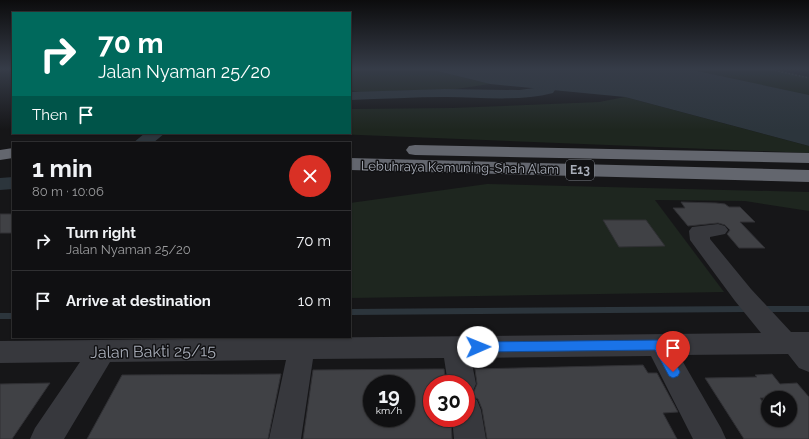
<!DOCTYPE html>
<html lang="en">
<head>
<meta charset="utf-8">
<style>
	:root { --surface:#101012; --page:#19191b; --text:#f1f3f6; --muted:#9c9d9f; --line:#303032 }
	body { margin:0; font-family:Raleway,sans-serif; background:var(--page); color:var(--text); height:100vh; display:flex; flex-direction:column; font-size:15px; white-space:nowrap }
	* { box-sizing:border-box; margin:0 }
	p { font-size:13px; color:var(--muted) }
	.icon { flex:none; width:22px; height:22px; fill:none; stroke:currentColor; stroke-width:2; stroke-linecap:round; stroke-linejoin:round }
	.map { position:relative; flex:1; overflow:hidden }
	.drawer { position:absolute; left:12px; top:142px; width:339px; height:196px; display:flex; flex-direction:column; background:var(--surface); border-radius:0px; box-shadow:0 1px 3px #0004,0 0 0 1px var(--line) }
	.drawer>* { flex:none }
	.guide { position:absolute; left:12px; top:12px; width:339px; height:122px; border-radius:0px; box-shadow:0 1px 3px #0004,0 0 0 1px var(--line); background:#00695c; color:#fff; overflow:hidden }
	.controls { position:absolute; left:761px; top:391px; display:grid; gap:8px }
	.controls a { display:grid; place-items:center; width:36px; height:36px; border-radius:50%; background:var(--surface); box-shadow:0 1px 3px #0004,0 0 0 1px var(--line); font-size:20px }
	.speed { position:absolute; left:363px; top:375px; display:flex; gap:8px; font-size:20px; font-weight:700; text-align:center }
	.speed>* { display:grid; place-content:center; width:52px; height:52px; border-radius:50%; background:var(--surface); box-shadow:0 1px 3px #0004,0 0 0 1px var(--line); line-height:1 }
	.speed small { font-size:10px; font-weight:400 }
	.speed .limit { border:6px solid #d22; background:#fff; color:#111 }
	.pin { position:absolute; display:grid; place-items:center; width:34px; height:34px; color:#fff; margin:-41px -17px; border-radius:50% 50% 50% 0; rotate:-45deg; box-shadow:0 0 4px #0007 }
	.pin .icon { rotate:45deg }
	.me { position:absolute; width:44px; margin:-22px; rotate:89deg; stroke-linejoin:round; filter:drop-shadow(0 0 3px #0008) }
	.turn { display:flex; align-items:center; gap:14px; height:84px; padding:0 20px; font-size:18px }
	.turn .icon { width:52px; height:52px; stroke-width:2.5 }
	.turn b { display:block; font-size:28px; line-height:34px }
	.then { display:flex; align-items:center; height:38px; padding:0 20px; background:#0003; gap:8px; font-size:15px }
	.round { display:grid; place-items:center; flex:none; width:42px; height:42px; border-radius:21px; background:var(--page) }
	.overview { display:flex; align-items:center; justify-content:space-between; height:68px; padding:0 20px }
	h1 { font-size:24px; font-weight:700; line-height:30px }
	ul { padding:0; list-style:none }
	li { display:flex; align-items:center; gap:12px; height:60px; padding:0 20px; border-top:1px solid var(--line) }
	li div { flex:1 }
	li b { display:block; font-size:15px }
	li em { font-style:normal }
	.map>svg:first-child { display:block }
	.green { fill:#1e261f }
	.water { fill:#2c353c }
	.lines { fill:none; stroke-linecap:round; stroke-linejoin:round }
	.stream { stroke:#2c353c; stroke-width:6 }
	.river { fill:#2c353c; fill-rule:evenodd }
	.building { fill:#404145; stroke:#303034; fill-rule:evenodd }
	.path { stroke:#3d3f44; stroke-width:1.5; stroke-dasharray:1.5 2; stroke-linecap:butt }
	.minor { fill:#37383d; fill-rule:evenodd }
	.highway { fill:#63666e; fill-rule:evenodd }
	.route { fill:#1a73e8; stroke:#114b97 }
	.labels { text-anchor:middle; stroke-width:3; stroke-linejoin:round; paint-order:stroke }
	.shield { fill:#111113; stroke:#7b7e86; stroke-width:1 }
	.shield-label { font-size:12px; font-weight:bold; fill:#a8adb8 }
	.street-label { font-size:13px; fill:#a8adb8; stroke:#111113 }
	.near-street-label { font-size:16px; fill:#a8adb8; stroke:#111113 }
</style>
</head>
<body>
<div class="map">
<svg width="809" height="439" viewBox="0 0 809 439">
	<rect width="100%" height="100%" fill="#161618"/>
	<path class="green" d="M350 69H429L490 84 456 89 360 92 350 90Z
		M688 69H770L809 77V96Z
		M625 97 809 146V153L310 133H350V109L452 108 599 102Z
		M487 184 809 192V211L745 201 655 200 724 292 350 298V203Z"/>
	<path class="water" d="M429 69H688L809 95V146L625 97 490 84Z"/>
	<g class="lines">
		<path class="stream" d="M765 309H809
			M350 312 747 309
			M0 316H13"/>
		<path class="river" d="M550 69H562L555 90 553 93C518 102 481 97 446 97 414 97 382 99 350 100V92L445 89 519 90 542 87Z
			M145 133H165L153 143H133Z
			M13 177V189L0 190V178Z"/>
	</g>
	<path class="building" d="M681 202 716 203 725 204 729 207H740L755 222H740L765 248H739L727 234 730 230 725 225 718 223 688 226 673 208H685Z
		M0 214H13V233H0Z
		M603 220H646L665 246 619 247Z
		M643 365 648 373H657L678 412 663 413 677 439H487L482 409 478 399 474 397 473 394 477 384 475 369Z
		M433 369H444L446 384H432V418H451L452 439H303L313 370ZM372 384H406V418H372Z
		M280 374H281L268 439H87L122 375Z
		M772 374 780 384 797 383 809 397V439H744L705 378 757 377 755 375ZM760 398H790V420H768V409Z
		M50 383 12 439H0V384Z"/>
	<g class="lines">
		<path class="path" d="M768 69 809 78"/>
		<path class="minor" d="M718 224 725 226 728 230 725 234 710 237V239L751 289 791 332H809V372L799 368 788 354 679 355 721 428 726 439H693L651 356 471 358 476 384 472 393 466 395V384H448L444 358 313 359 301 439H269L286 360 110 362 64 439H30L35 428 80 362 0 363V341L761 333 735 301 690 240 689 231 692 227Z
			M466 396 477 400 481 410 486 439H454L452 418H466Z"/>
		<path class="highway" d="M415 145 809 153V163L415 155 409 154 406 150 409 146Z
			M13 148V158L0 160V150Z
			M350 158 809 170V182L350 170Z"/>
	</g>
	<linearGradient id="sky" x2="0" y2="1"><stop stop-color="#0c0c0d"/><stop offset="0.53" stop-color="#363c48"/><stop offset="1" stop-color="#363c48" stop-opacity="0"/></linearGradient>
	<rect width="809" height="130" fill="url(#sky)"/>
	<path class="route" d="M659 340 663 341 678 368 680 372 678 376 673 378 669 376 655 350 478 352 473 351 472 347 473 343 478 342Z"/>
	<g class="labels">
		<rect class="shield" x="566" y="160" width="28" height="20" rx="3"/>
		<g class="shield-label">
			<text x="580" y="174">E13</text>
		</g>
		<g class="street-label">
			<text transform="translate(460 167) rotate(1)" y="5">Lebuhraya Kemuning-Shah Alam</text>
		</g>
		<g class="near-street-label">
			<text transform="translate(153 351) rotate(-1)" y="6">Jalan Bakti 25/15</text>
		</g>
	</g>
</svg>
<div class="controls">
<a><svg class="icon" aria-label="sound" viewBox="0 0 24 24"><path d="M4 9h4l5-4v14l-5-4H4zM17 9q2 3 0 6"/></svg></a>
</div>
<div class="speed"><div>19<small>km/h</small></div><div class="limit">30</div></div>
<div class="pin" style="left:673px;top:372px;background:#d93025"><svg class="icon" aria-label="arrive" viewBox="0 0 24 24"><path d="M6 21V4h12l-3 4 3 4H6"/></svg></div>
<svg class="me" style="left:478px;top:347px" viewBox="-20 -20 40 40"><circle r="19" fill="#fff"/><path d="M0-13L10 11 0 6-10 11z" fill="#1a73e8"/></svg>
<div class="guide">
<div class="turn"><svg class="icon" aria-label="right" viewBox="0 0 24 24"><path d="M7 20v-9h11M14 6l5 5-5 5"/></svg><div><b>70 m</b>Jalan Nyaman 25/20</div></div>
<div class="then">Then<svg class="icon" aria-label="arrive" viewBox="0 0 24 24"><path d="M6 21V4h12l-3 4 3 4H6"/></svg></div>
</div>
<section class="drawer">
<div class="overview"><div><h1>1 min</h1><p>80 m · 10:06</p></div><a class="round" style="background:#d93025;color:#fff"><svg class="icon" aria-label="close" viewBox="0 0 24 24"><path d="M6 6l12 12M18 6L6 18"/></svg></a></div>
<ul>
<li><svg class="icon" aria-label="right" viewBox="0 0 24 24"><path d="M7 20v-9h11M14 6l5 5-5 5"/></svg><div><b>Turn right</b><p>Jalan Nyaman 25/20</p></div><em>70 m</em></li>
<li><svg class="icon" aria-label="arrive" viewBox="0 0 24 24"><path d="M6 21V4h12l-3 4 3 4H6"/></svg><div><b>Arrive at destination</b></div><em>10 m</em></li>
</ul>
</section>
</div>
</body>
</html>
